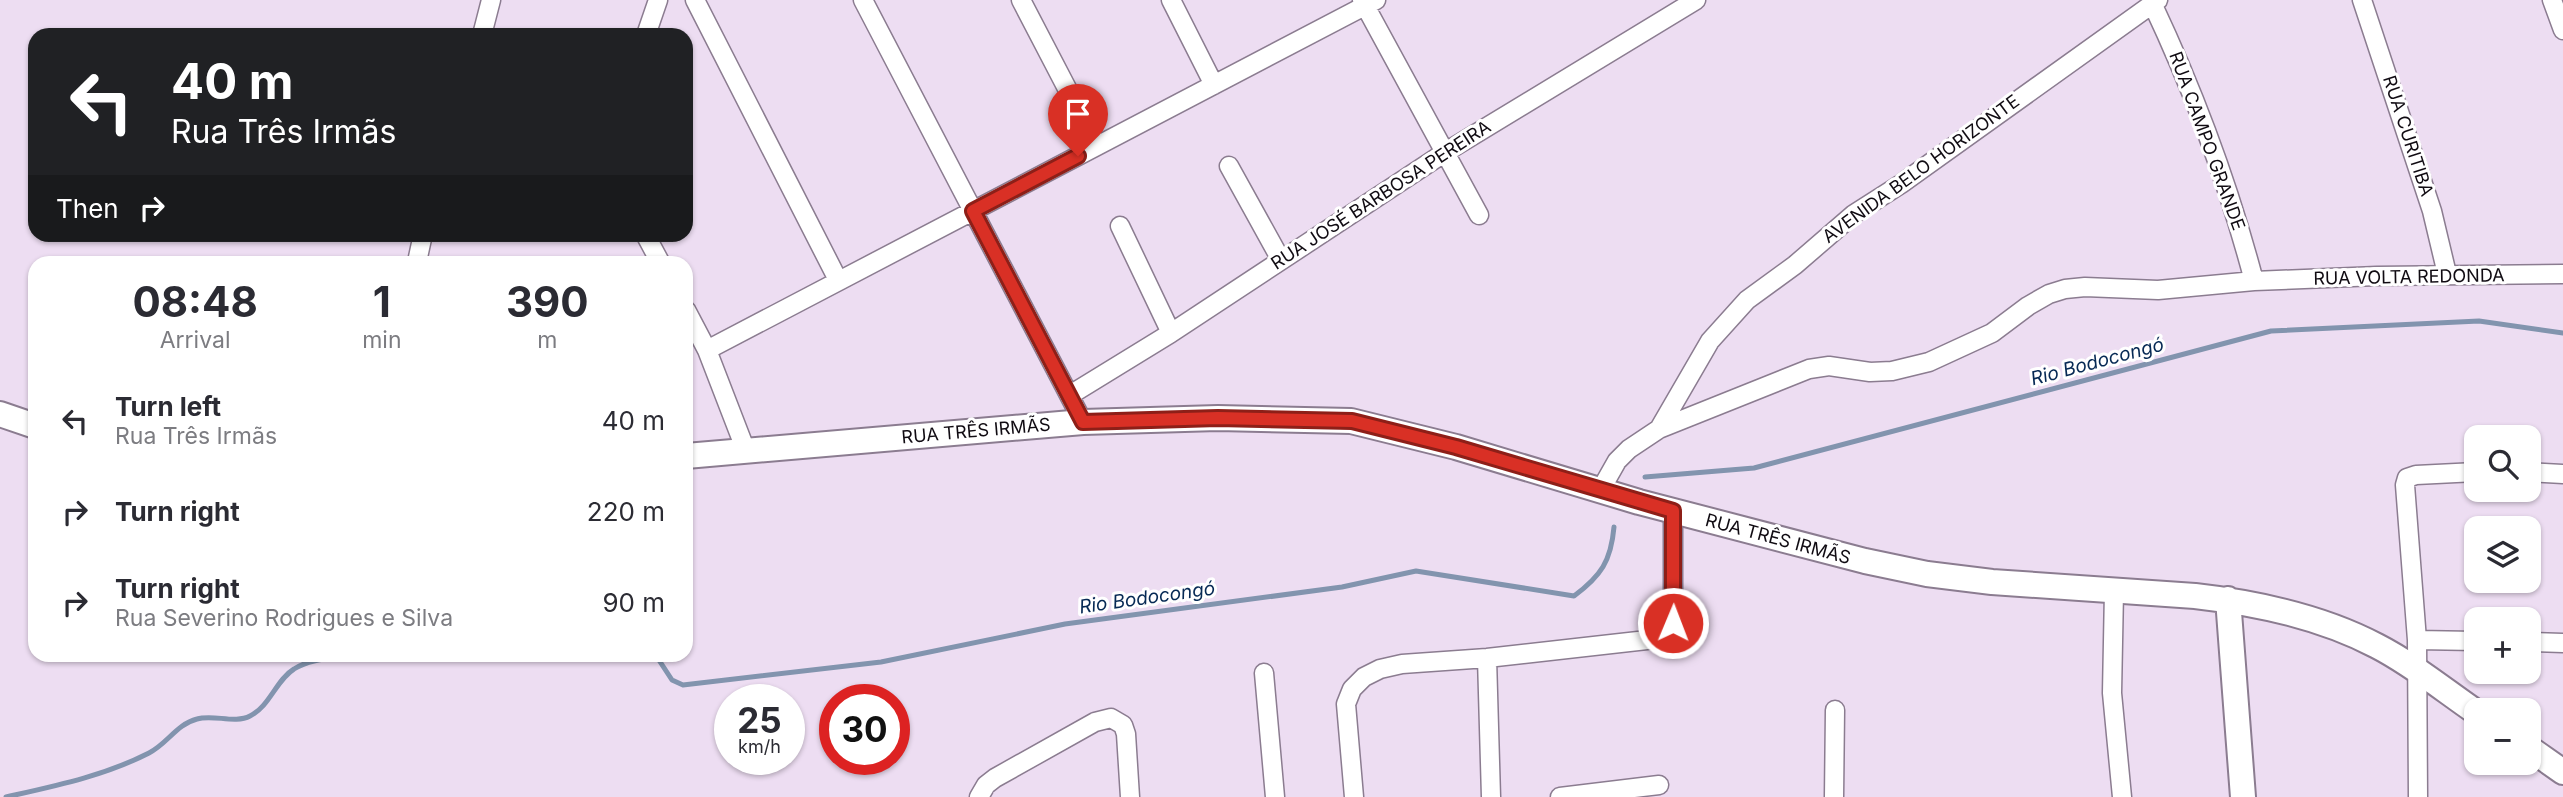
<!DOCTYPE html>
<html lang="en">
<head>
<meta charset="utf-8">
<style>
	:root { --surface:#fff; --page:#f7f7f7; --text:#2b2b33; --muted:#7c7c81 }
	body { margin:0; font-family:Inter,sans-serif; background:var(--page); color:var(--text); height:100vh; display:flex; flex-direction:column; font-size:26px; white-space:nowrap }
	* { box-sizing:border-box; margin:0 }
	p { font-size:23px; color:var(--muted) }
	.icon { flex:none; width:38px; height:38px; fill:none; stroke:currentColor; stroke-width:2; stroke-linecap:round; stroke-linejoin:round }
	.map { position:relative; flex:1; overflow:hidden }
	.panel { position:absolute; left:28px; top:256px; width:665px; height:406px; display:flex; flex-direction:column; background:var(--surface); border-radius:21px; box-shadow:0 2px 5px #0004 }
	.panel>* { flex:none }
	.guide { position:absolute; left:28px; top:28px; width:665px; height:214px; border-radius:21px; box-shadow:0 2px 5px #0004; background:#202124; color:#fff; overflow:hidden }
	.fabs { position:absolute; left:2464px; top:425px; display:grid; gap:14px }
	.fabs a { display:grid; place-items:center; width:77px; height:77px; border-radius:14px; background:var(--surface); box-shadow:0 2px 5px #0004; font-size:35px }
	.speed { position:absolute; left:714px; top:684px; display:flex; gap:14px; font-size:35px; font-weight:700; text-align:center }
	.speed>* { display:grid; place-content:center; width:91px; height:91px; border-radius:50%; background:var(--surface); box-shadow:0 2px 5px #0004; line-height:1 }
	.speed small { font-size:18px; font-weight:400 }
	.speed .limit { border:10px solid #d22; background:#fff; color:#111 }
	.pin { position:absolute; display:grid; place-items:center; width:60px; height:60px; color:#fff; margin:-72px -30px; border-radius:50% 50% 50% 0; rotate:-45deg; box-shadow:0 0 7px #0007 }
	.pin .icon { rotate:45deg }
	.me { position:absolute; width:77px; margin:-38px; rotate:1deg; stroke-linejoin:round; filter:drop-shadow(0 0 5px #0008) }
	.turn { display:flex; align-items:center; gap:24px; height:147px; padding:0 28px; font-size:32px }
	.turn .icon { width:91px; height:91px; stroke-width:2.5 }
	.turn b { display:block; font-size:49px; line-height:60px }
	.then { display:flex; align-items:center; height:66px; padding:0 28px; background:#0003; gap:14px; font-size:26px }
	.eta { display:flex; justify-content:space-evenly; align-items:center; height:119px; text-align:center }
	.eta b { font-size:42px; font-weight:700; line-height:49px }
	ul { padding:0; list-style:none }
	li { display:flex; align-items:center; gap:21px; height:91px; padding:0 28px }
	li div { flex:1 }
	li b { display:block; font-size:26px }
	li em { font-style:normal }
	.map>svg:first-child { display:block }
	.lines { fill:none; stroke-linecap:round; stroke-linejoin:round }
	.stream { stroke:#8294ae; stroke-width:5 }
	.street-casing { stroke:#8b7c90; stroke-width:21 }
	.secondary-casing { stroke:#8b7c90; stroke-width:28 }
	.street { stroke:#fff; stroke-width:18 }
	.secondary { stroke:#fff; stroke-width:24 }
	.route-casing { stroke:#8d1f18; stroke-width:18 }
	.route { stroke:#d93025; stroke-width:12 }
	.labels { text-anchor:middle; stroke-width:6; stroke-linejoin:round; paint-order:stroke }
	.street-label { font-size:18px; fill:#100b12; stroke:#fff }
	.water-label { font-size:19px; font-style:italic; fill:#062954; stroke:#fff }
</style>
</head>
<body>
<div class="map">
<svg width="2563" height="797" viewBox="0 0 2563 797">
	<rect width="100%" height="100%" fill="#edddf2"/>
	<g class="lines">
		<path class="stream" d="M1645 477 1754 468 2271 331 2479 321 2563 333
			M655 654 672 680 683 685 881 662 1065 624 1342 587 1416 571 1574 596C1601 576 1611 561 1614 527
			M6 797C55 786 104 776 149 753 167 744 177 724 197 719 213 714 235 724 250 716 270 706 276 680 294 669 311 658 337 658 357 654"/>
		<g class="street-casing">
			<path id="street" d="M695 0 838 280
				M863 0 1083 422
				M1021 0 1097 146
				M1171 0 1214 85
				M1362 0 1479 215
				M2362 0 2432 211 2447 274
				M2552 0 2563 30
				M2152 3C2194 92 2229 186 2254 281
				M482 35 491 0
				M646 35 658 0
				M1229 166 1281 260
				M1120 226 1171 333
				M645 234 660 262
				M417 262 423 234
				M686 310 707 350 746 451
				M707 350 1376 0
				M1070 395 1171 333 1444 153 1696 0
				M1659 429 1710 341 1747 300 1795 265 1854 214 1901 184 2158 0
				M2529 472 2563 474
				M1600 491 1617 461 1629 449 1659 429 1809 369 1829 366 1870 372 1892 371 1929 362 1992 333 2028 306 2049 294 2065 289 2085 287 2158 290 2254 281 2377 276 2563 274
				M2114 591 2112 693 2122 797
				M2417 640 2476 641
				M2529 642 2563 643
				M1487 658 1491 797
				M1264 673 1275 797
				M979 797 986 785 995 778 1095 722 1111 718 1123 725 1126 734 1130 797
				M1354 797 1346 704 1352 689 1364 677 1380 669 1402 664 1487 658 1647 640 1667 634 1673 623V511
				M1560 797 1659 785
				M1834 797 1835 710
				M2418 797 2417 640 2405 485 2407 478 2416 475 2476 472"/>
		</g>
		<g class="secondary-casing">
			<path id="secondary" d="M0 414 35 426
				M686 456 1083 422 1218 418 1351 421 1456 447 1639 502 1865 561 1927 574 1992 582 2195 596C2257 603 2322 617 2377 646 2412 664 2444 690 2476 712
				M2228 599 2243 797
				M2529 748 2563 772"/>
		</g>
		<use href="#street" class="street"/>
		<use href="#secondary" class="secondary"/>
	</g>
	<g class="lines">
		<g class="route-casing">
			<path id="route" d="M1078 156 973 211 1083 422 1218 418 1352 421 1456 447 1673 511V623"/>
		</g>
		<use href="#route" class="route"/>
	</g>
	<g class="labels">
		<g class="street-label">
			<text transform="translate(2408 136) rotate(72)" y="6">RUA CURITIBA</text>
			<text transform="translate(2207 141) rotate(70)" y="6">RUA CAMPO GRANDE</text>
			<text transform="translate(1921 169) rotate(-36)" y="6">AVENIDA BELO HORIZONTE</text>
			<text transform="translate(1381 195) rotate(-33)" y="6">RUA JOSÉ BARBOSA PEREIRA</text>
			<text transform="translate(2409 277) rotate(-1)" y="6">RUA VOLTA REDONDA</text>
			<text transform="translate(976 431) rotate(-5)" y="6">RUA TRÊS IRMÃS</text>
			<text transform="translate(1778 539) rotate(15)" y="6">RUA TRÊS IRMÃS</text>
		</g>
		<g class="water-label">
			<text transform="translate(2097 361) rotate(-15)" y="7">Rio Bodocongó</text>
			<text transform="translate(1147 597) rotate(-8)" y="7">Rio Bodocongó</text>
		</g>
	</g>
</svg>
<div class="fabs">
<a><svg class="icon" aria-label="search" viewBox="0 0 24 24"><circle cx="10" cy="10" r="6"/><path d="M15 15l6 6"/></svg></a>
<a><svg class="icon" aria-label="layers" viewBox="0 0 24 24"><path d="M12 4l9 5-9 5-9-5zM3 14l9 5 9-5"/></svg></a>
<a>+</a>
<a>−</a>
</div>
<div class="speed"><div>25<small>km/h</small></div><div class="limit">30</div></div>
<div class="pin" style="left:1078px;top:156px;background:#d93025"><svg class="icon" aria-label="arrive" viewBox="0 0 24 24"><path d="M6 21V4h12l-3 4 3 4H6"/></svg></div>
<svg class="me" style="left:1673px;top:623px" viewBox="-20 -20 40 40"><circle r="17" fill="#d93025" stroke="#fff" stroke-width="3"/><path d="M0-11L8 9 0 5-8 9z" fill="#fff"/></svg>
<div class="guide">
<div class="turn"><svg class="icon" aria-label="left" viewBox="0 0 24 24"><path d="M17 20v-9H6M10 6l-5 5 5 5"/></svg><div><b>40 m</b>Rua Três Irmãs</div></div>
<div class="then">Then<svg class="icon" aria-label="right" viewBox="0 0 24 24"><path d="M7 20v-9h11M14 6l5 5-5 5"/></svg></div>
</div>
<section class="panel">
<div class="eta">
<div><b>08:48</b><p>Arrival</p></div>
<div><b>1</b><p>min</p></div>
<div><b>390</b><p>m</p></div>
</div>
<ul>
<li><svg class="icon" aria-label="left" viewBox="0 0 24 24"><path d="M17 20v-9H6M10 6l-5 5 5 5"/></svg><div><b>Turn left</b><p>Rua Três Irmãs</p></div><em>40 m</em></li>
<li><svg class="icon" aria-label="right" viewBox="0 0 24 24"><path d="M7 20v-9h11M14 6l5 5-5 5"/></svg><div><b>Turn right</b></div><em>220 m</em></li>
<li><svg class="icon" aria-label="right" viewBox="0 0 24 24"><path d="M7 20v-9h11M14 6l5 5-5 5"/></svg><div><b>Turn right</b><p>Rua Severino Rodrigues e Silva</p></div><em>90 m</em></li>
</ul>
</section>
</div>
</body>
</html>
